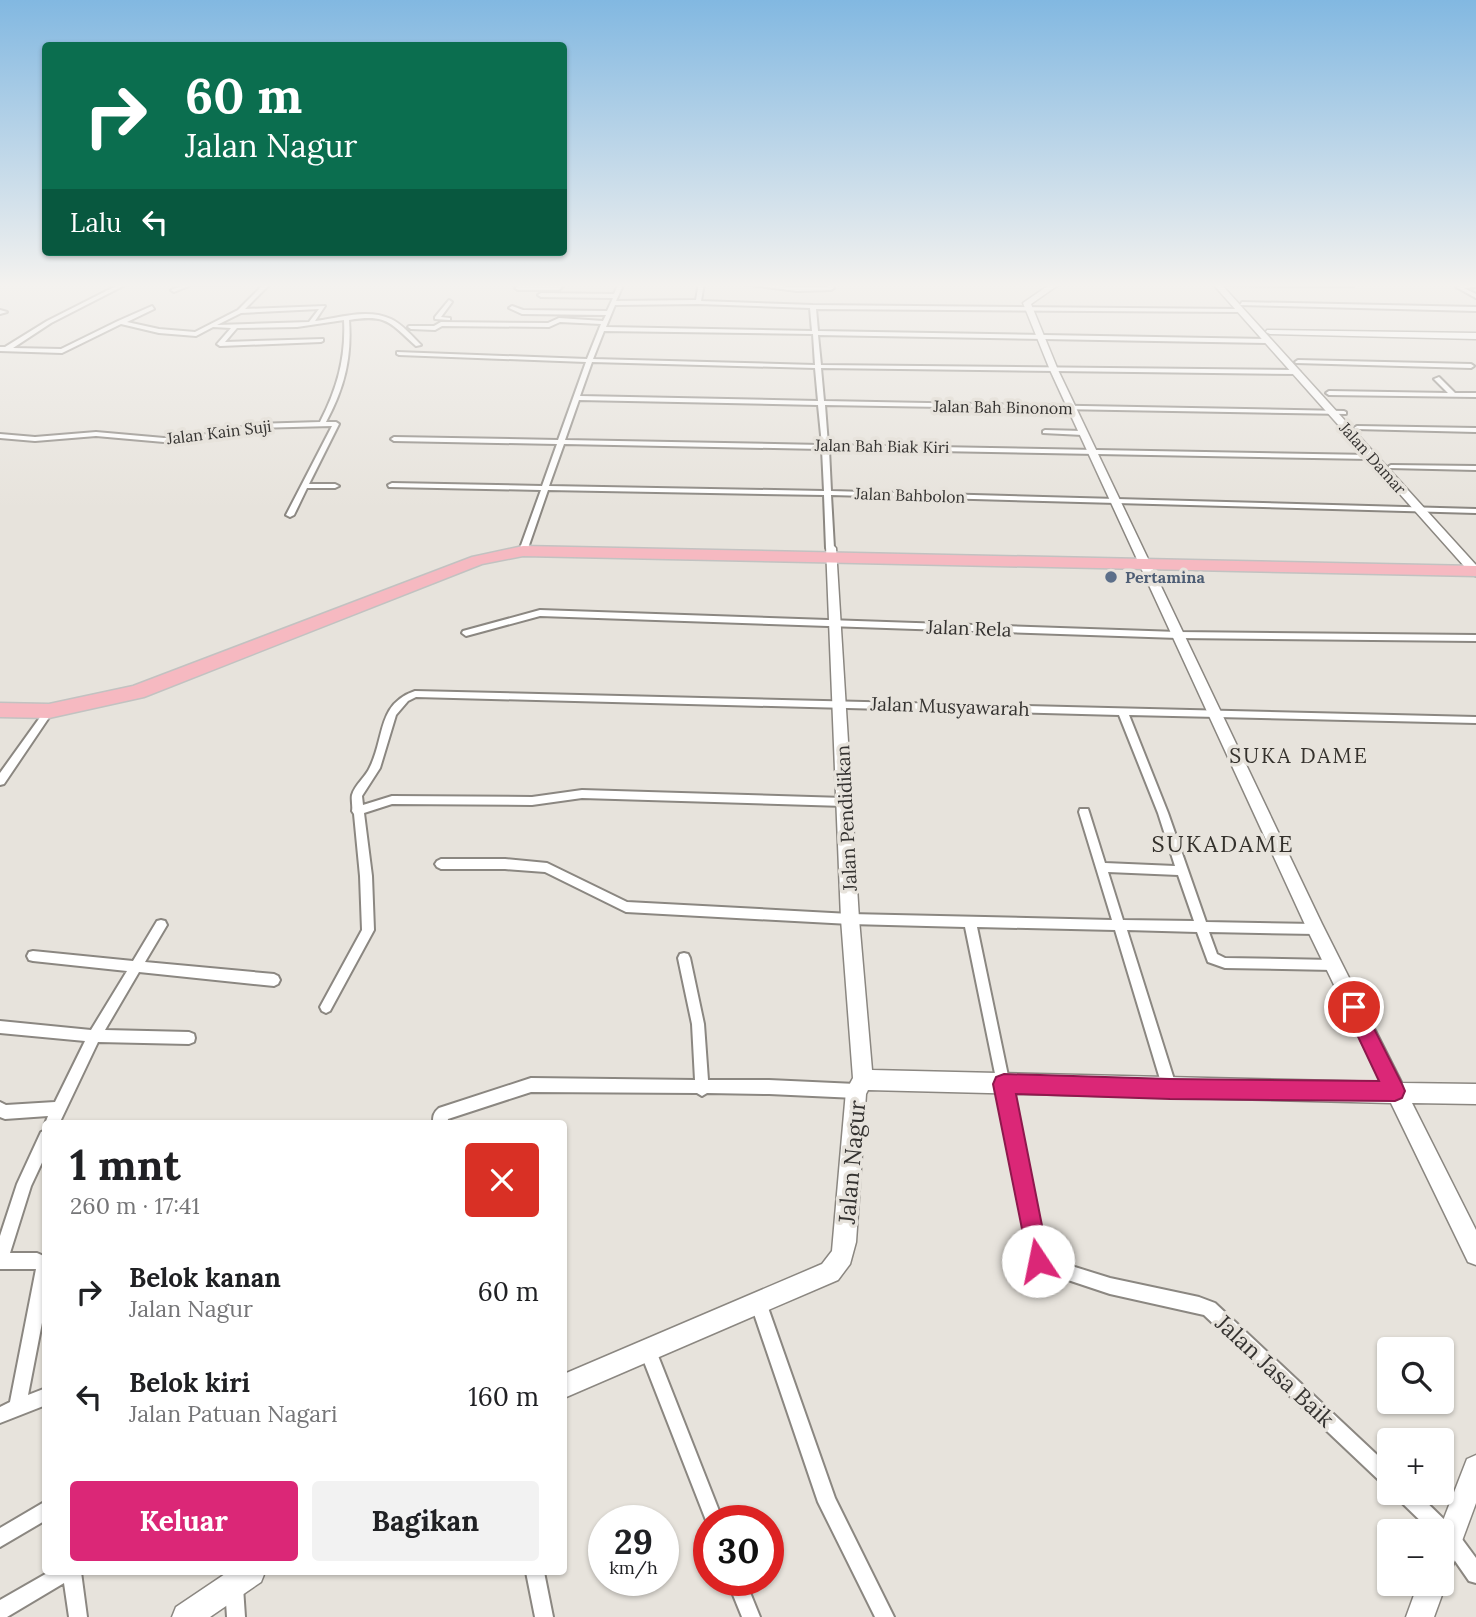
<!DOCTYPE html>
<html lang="id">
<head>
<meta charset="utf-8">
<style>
	:root { --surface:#fff; --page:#f2f2f2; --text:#202124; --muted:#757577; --accent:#db2777 }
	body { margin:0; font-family:Lora,serif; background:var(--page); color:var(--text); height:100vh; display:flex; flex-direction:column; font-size:26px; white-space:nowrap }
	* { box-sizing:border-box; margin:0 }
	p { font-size:23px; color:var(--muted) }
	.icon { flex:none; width:38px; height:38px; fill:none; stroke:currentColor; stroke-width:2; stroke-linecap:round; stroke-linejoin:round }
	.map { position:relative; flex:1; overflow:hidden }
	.side { position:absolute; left:42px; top:1120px; width:525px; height:455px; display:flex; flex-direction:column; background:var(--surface); border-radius:7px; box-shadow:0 2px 5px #0004 }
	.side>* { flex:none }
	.guide { position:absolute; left:42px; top:42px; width:525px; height:214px; border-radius:7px; box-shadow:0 2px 5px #0004; background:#0b6e4f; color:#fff; overflow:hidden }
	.fabs { position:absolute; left:1377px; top:1337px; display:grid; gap:14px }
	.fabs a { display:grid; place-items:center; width:77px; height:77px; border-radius:7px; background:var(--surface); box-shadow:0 2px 5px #0004; font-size:35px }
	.speed { position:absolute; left:588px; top:1505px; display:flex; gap:14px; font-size:35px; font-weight:700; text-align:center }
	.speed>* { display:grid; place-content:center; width:91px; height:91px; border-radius:50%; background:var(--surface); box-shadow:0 2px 5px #0004; line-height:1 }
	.speed small { font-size:18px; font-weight:400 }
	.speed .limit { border:10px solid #d22; background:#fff; color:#111 }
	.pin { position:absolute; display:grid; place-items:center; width:60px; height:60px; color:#fff; margin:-30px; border:4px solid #fff; border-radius:50%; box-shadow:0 2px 7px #0007 }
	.me { position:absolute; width:77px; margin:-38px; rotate:349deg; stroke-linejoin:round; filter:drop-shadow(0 0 5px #0008) }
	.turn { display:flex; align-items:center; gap:24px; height:147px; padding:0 28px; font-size:32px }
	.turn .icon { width:91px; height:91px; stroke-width:2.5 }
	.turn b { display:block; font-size:49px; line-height:60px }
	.then { display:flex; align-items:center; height:66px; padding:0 28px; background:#0003; gap:14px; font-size:26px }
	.round { display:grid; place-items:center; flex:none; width:74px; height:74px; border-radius:7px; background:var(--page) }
	.head { display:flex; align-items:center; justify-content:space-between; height:119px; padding:0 28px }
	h1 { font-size:42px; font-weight:700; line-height:52px }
	.action { display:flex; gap:14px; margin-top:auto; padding:14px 28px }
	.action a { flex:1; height:80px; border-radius:7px; background:var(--accent); color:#fff; font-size:28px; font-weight:700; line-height:80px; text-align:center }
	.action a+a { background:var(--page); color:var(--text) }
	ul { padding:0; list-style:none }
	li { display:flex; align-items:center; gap:21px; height:105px; padding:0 28px }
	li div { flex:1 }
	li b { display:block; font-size:26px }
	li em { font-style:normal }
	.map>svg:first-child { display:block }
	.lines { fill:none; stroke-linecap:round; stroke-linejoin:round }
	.street-casing { stroke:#8b8781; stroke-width:4 }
	.secondary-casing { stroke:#8b8781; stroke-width:3 }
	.highway-casing { stroke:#c2c2c1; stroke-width:3 }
	.street { fill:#fff; fill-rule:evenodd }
	.secondary { fill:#fff; fill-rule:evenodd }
	.highway { fill:#f6b9c1; fill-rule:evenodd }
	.route { fill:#db2777; stroke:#8e194d; stroke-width:2 }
	.service-dot { fill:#5c6f8a; stroke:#e7e3dc; stroke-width:2.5 }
	.labels { text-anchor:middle; stroke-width:7; stroke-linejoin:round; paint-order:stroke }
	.far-street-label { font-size:16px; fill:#353331; stroke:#e7e3dc }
	.far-service-label { font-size:16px; font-weight:bold; fill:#4e5e75; stroke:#e7e3dc; text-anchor:start }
	.street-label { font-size:19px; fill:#353331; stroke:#e7e3dc }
	.neighbourhood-label { font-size:21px; letter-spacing:2px; fill:#34312c; stroke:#e7e3dc }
	.quarter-label { font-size:23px; letter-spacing:2px; fill:#34312c; stroke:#e7e3dc }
	.near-street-label { font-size:23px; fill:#353331; stroke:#e7e3dc }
</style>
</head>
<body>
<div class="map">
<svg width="1476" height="1617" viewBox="0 0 1476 1617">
	<rect width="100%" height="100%" fill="#e7e3dc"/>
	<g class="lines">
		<g class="street-casing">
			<path id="street" d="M122 283H129L51 323 13 348 61 349 118 321 152 306 154 309 127 322 159 329 195 332 238 310 265 283H271L245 309 325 306 315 321C340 318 367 308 391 319 402 324 413 337 421 345L416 346C389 322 387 314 349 320 352 358 344 389 326 422H336L339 424 309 484H335L339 486 335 488H307L294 515 290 517 286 515 332 426 253 428 220 437 164 442 96 436 35 441 0 438V434L35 437 96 432 164 438 220 433 253 424 320 422C337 389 346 358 344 320L297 327 237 328 225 342 323 339V341L321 342 220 346 217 344 231 328 213 327 196 336 159 333 121 324 62 353 0 351V347H5L47 321ZM319 309 309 322 217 325 241 313Z
				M188 283H242L239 285H191L174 292 171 290Z
				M560 283H566L559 290H518L515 288 518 286H558Z
				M619 283H624L616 301 696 300 699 283H704L701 301 813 305 1239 309 1241 312 816 309 818 331 1267 339 1270 341 1267 343 818 335 821 365 1297 370 1300 372 1297 374 821 368 824 401 1344 411 1346 412V414L825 405 828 445 1371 455 1374 457 1371 459 829 449 831 491 1476 509V513L831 495 834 548 830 550 826 548 824 495 548 490 527 551 523 553 519 551 541 490 389 487 388 485 392 483 542 486 557 444 394 441 391 439 394 437 558 440 586 362 399 355 397 354V352L587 359 601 324 560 322 549 327 442 326 435 330 411 329 408 327 409 326H434L441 322 548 323 559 318 603 321 606 315 522 314 509 308 512 306 523 310 607 311 613 298 541 297 538 295 541 293 614 294ZM698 304 810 308 812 331 606 327 615 305ZM604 331 813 334 815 365 593 359ZM592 362 815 368 818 401 580 396ZM579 400 818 405 822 445 565 440ZM564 444 822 449 824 491 549 486Z
				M735 283 797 287H828V283H832L834 288 831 290 797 291Z
				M1216 283H1355L1356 284 1353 286 1219 285Z
				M1476 283V287L1464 288 1476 294V298L1456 287Z
				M449 300 452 302 441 317 450 318V320L435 319V317Z
				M1242 302 1476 307V311L1240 305Z
				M0 310 7 312 0 314Z
				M1298 360 1471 364 1474 366 1471 368 1296 363 1295 362Z
				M1439 377 1455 393H1476V397L1329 395 1326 393 1329 391 1448 393 1434 379Z
				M1357 426 1476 428V432L1355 429 1354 428Z
				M1045 430 1083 431 1086 433 1083 435 1043 433V431Z
				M1391 465 1476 466V470L1389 468V466Z
				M540 610 1178 632 1476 635V641L1178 638 540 616 466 636 462 633 463 631Z
				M415 691 1476 717V723L1129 715 1168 813 1206 922 1316 924 1320 925 1322 929 1320 933 1316 934 1209 932 1217 954 1225 958 1333 960 1337 961 1339 965 1337 969 1333 970 1225 968 1208 962 1197 932 1127 930 1177 1089 1175 1094 1170 1096 1165 1094 1163 1089 1115 930 977 927 1046 1258 1110 1278 1199 1297 1215 1303 1390 1467V1488L1384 1485 1204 1315 1110 1294 1035 1269 965 927 850 924 626 912 545 872 505 869H441L437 867 435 864 437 861 441 859H505L547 863 627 902 850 914 1112 920 1079 812 1080 809H1088L1089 812 1105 863 1175 866 1158 813 1119 715 416 697 408 701 396 715 380 768 362 796 363 805 392 796 532 797 582 790 844 798 848 799 849 802 848 805 844 806 582 798 532 805 392 804 364 813 372 876 374 930 330 1011 326 1013 322 1011 320 1007 362 930 360 876 354 814 352 811C353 806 351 800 352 795 355 784 366 777 370 767 385 737 377 704 415 691ZM1108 872 1178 875 1194 921 1123 920Z
				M49 708 52 709 54 711 52 713 4 784 0 785V773L46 709Z
				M161 920 165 921 167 925 145 962 274 974 278 976 280 980 278 984 274 986 139 972 105 1030 189 1032 194 1034 195 1038 194 1042 189 1044 98 1042 59 1124H46V1125L45 1124 48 1116 5 1119 0 1117V1102L6 1105 55 1102 85 1041 0 1033V1021L91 1030 127 971 33 961 29 960 27 956 29 952 33 951 133 961 157 921Z
				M684 953 688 954 690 958 704 1024 708 1080H769L856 1084 861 1086 863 1091 861 1096 856 1098 769 1094 707 1093 702 1096 697 1093 531 1092 448 1119 447 1124H433C433 1116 433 1113 439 1108L531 1078 695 1080 692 1024 678 958 680 954Z
				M46 1130V1154L31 1186 10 1253H37L46 1257V1302L28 1395 46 1388V1405L0 1423V1407L10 1402 36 1269H0V1236L17 1184 41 1132Z
				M758 1294 764 1296 766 1302 835 1498 894 1617H875L818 1502 750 1302 752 1296Z
				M647 1341 653 1343 723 1521H709V1528L639 1349 641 1343Z
				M1395 1493H1417L1456 1531 1476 1558V1583L1469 1581 1442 1542V1531H1431L1398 1499Z
				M46 1501V1520L0 1547V1528Z
				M49 1572H81L87 1617H69L64 1583 7 1617H0V1600Z
				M224 1572H242L245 1617H227Z
				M526 1572H544L553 1617H535Z
				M727 1580H745L760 1617H742Z"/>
		</g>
		<g class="secondary-casing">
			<path id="secondary" d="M1052 283H1061L1031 304 1058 370 1322 924 1402 1083 1476 1084V1104L1412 1103 1476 1230V1265L1468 1262 1391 1103 868 1090 866 1094 856 1242 850 1264 838 1280 564 1398V1374L822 1264 832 1251 846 1091 853 1078 841 919 826 546H834L836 548 859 919 872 1070 1381 1082 1307 929 1050 370 1023 303Z
				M1212 283H1220L1476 565V576L1472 575Z
				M1267 330 1476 333V339L1270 334 1266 332Z
				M1476 1455V1503L1452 1568 1442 1572V1531H1439L1467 1459Z
				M228 1572H265L261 1582 210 1617H172L176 1607Z
				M1442 1575 1446 1584 1434 1617H1406L1418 1584H1442Z"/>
		</g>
		<g class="highway-casing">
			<path id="highway" d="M523 546 1476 566V576L523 556 482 564 144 697 49 718 0 717V703L49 704 133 686 472 557Z"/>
		</g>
		<use href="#street" class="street"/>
		<use href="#secondary" class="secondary"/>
		<use href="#highway" class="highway"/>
	</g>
	<linearGradient id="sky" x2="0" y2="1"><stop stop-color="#82b8e1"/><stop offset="0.56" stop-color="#f4f2ef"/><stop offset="1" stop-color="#f4f2ef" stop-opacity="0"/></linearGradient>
	<rect width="1476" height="509" fill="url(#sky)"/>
	<path class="route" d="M1354 998 1360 1001 1402 1084 1405 1091 1402 1098 1395 1101 1170 1099 1016 1094 1049 1261 1046 1269 1038 1272 1030 1269 993 1084 996 1077 1004 1074 1170 1079 1379 1081 1344 1007 1347 1001Z"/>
	<circle class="service-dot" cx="1111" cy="577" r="7"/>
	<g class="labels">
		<g class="far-street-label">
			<text transform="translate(1003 407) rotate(1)" y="6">Jalan Bah Binonom</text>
			<text transform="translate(219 432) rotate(-7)" y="6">Jalan Kain Suji</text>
			<text transform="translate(882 446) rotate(1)" y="6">Jalan Bah Biak Kiri</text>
			<text transform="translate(1373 458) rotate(48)" y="6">Jalan Damar</text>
			<text transform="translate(910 495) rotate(2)" y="6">Jalan Bahbolon</text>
		</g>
		<g class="far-service-label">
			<text x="1125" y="583">Pertamina</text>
		</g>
		<g class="street-label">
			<text transform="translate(969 628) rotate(2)" y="7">Jalan Rela</text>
			<text transform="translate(950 706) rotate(2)" y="7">Jalan Musyawarah</text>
			<text transform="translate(846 818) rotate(-93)" y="7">Jalan Pendidikan</text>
		</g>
		<g class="neighbourhood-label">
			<text x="1299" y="763">SUKA DAME</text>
		</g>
		<g class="quarter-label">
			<text x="1223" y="852">SUKADAME</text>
		</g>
		<g class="near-street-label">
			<text transform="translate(852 1162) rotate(-85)" y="8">Jalan Nagur</text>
			<text transform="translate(1275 1371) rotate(43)" y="8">Jalan Jasa Baik</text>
		</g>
	</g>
</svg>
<div class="fabs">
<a><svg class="icon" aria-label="search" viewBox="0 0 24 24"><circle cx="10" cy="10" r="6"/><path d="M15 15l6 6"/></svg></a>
<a>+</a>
<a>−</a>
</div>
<div class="speed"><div>29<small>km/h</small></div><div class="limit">30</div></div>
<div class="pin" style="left:1354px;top:1007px;background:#d93025"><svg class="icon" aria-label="arrive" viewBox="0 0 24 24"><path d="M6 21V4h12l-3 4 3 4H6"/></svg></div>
<svg class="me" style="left:1038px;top:1261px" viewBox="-20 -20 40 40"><circle r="19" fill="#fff"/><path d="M0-13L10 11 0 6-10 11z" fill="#db2777"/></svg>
<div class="guide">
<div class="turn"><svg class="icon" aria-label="right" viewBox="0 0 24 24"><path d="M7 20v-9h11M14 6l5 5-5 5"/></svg><div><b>60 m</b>Jalan Nagur</div></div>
<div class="then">Lalu<svg class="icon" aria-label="left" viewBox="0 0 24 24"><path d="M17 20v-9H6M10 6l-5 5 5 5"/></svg></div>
</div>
<section class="side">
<div class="head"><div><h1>1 mnt</h1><p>260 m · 17:41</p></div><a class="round" style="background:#d93025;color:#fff"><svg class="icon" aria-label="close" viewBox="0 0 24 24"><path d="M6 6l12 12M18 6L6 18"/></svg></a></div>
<ul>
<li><svg class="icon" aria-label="right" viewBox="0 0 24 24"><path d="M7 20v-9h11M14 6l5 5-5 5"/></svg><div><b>Belok kanan</b><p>Jalan Nagur</p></div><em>60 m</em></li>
<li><svg class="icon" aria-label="left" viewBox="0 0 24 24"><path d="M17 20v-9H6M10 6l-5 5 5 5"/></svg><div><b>Belok kiri</b><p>Jalan Patuan Nagari</p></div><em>160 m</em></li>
</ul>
<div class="action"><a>Keluar</a><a>Bagikan</a></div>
</section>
</div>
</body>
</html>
